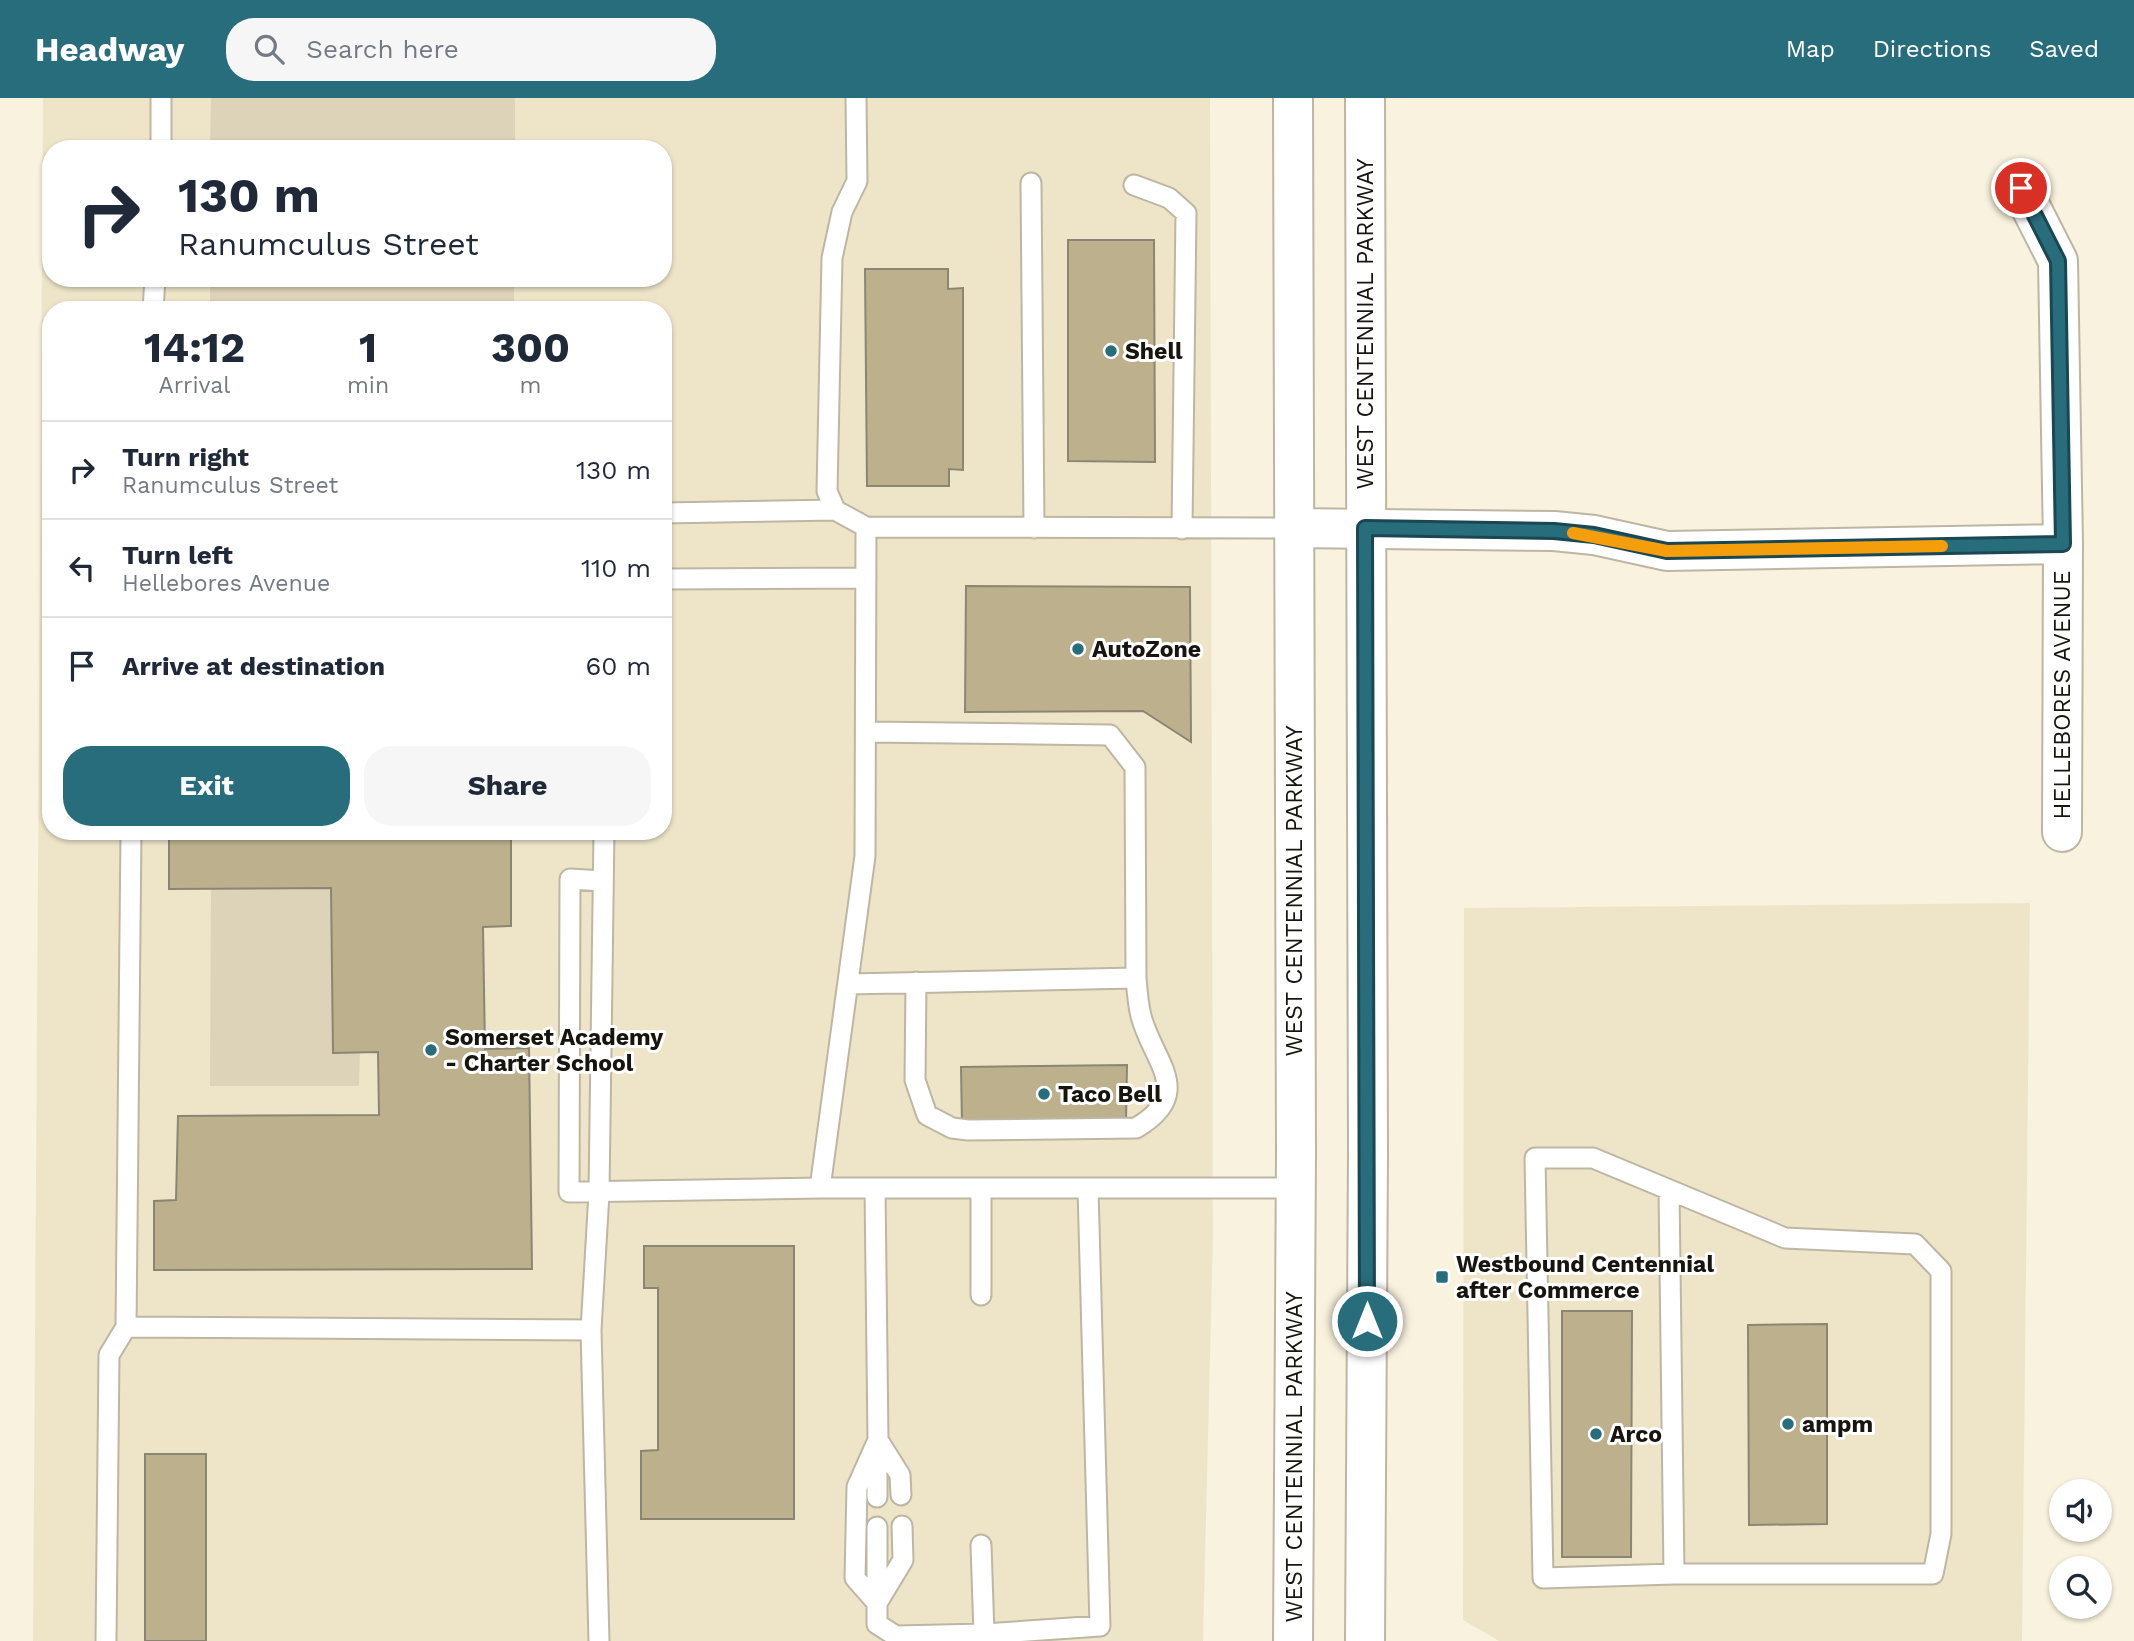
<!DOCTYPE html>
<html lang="en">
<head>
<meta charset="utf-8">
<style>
	:root { --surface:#fff; --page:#f6f6f7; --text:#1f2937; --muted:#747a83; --line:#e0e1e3; --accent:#286d7c }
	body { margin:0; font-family:"Work Sans",sans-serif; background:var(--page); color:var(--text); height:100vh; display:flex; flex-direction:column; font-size:26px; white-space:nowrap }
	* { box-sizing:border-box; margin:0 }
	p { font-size:23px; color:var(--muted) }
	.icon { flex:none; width:38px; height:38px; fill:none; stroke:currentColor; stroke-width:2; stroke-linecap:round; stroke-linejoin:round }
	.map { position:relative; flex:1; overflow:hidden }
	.drawer { position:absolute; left:42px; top:203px; width:630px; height:539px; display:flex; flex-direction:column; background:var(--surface); border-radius:28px; box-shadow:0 2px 5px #0004 }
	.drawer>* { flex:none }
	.hud { position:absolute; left:42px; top:42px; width:630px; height:147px; border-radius:28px; box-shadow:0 2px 5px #0004; background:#fff; color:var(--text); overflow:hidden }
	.fabs { position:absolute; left:2049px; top:1381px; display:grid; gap:14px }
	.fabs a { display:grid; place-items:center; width:63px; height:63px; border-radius:50%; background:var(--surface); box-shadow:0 2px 5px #0004; font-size:35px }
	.pin { position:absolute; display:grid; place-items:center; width:60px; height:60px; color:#fff; margin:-30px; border:4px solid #fff; border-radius:50%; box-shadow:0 2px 7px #0007 }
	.me { position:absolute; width:77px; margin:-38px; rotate:0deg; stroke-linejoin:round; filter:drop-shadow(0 0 5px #0008) }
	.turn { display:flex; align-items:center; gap:24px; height:147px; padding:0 21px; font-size:32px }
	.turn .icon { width:91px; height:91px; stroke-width:2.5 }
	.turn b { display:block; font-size:49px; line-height:60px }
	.eta { display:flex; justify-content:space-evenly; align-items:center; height:119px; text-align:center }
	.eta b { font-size:42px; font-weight:700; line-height:49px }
	.button { display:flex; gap:14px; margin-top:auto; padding:14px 21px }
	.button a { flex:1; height:80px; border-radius:28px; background:var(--accent); color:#fff; font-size:28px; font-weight:700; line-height:80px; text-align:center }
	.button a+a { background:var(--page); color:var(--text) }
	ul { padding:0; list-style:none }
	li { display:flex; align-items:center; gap:21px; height:98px; padding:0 21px; border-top:2px solid var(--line) }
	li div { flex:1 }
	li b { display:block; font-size:26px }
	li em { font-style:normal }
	header { display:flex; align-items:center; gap:42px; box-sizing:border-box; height:98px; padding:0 35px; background:var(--accent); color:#fff }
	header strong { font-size:33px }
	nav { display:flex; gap:38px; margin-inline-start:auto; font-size:24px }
	.search { width:490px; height:63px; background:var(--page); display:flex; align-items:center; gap:18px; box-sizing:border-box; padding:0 24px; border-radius:28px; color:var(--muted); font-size:26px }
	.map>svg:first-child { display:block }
	.built { fill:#eee5c9; fill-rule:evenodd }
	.green { fill:#dcd3b8 }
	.building { fill:#bdb18d; stroke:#8b8673; stroke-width:2 }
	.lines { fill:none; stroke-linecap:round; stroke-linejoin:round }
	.lane-casing { stroke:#bcb6a3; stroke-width:23 }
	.street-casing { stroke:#bcb6a3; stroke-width:42 }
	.secondary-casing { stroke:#bcb6a3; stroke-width:42 }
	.lane { stroke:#fff; stroke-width:19 }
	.street { stroke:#fff; stroke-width:38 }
	.secondary { stroke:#fff; stroke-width:38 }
	.route-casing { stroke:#1a4751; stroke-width:18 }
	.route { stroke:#286d7c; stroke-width:12 }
	.slow { stroke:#f59e0b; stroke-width:12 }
	.poi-dot { fill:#286d7c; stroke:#fff; stroke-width:2.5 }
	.labels { text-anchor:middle; stroke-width:6; stroke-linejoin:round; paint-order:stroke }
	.street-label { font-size:23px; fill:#17150e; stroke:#fff }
	.poi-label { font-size:23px; font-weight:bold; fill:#17150e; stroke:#fff; text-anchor:start }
</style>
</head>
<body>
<header>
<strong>Headway</strong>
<div class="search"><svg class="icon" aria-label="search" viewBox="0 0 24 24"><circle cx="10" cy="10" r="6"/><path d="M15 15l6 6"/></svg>Search here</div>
<nav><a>Map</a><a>Directions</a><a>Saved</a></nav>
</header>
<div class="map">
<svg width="2134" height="1543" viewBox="0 0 2134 1543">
	<rect width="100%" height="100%" fill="#f9f2de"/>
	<path class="built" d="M43 0H1210L1213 1137 1203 1543H33ZM51 51H663V180H51ZM51 212H663V733H51Z
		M2030 805 2022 1543H1499L1463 1522 1464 810Z"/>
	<path class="green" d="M211 0H515V51H210Z
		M210 180H514V212H210Z
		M331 790 333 954H360L359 988H210L211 791Z"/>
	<path class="building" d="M1068 142H1154L1155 364 1068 363Z
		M865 171H948V191L963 190V372L949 371V388H867Z
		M966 488 1190 489 1191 644 1143 613 965 614Z
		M169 733H511V828L483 829 485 951 529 950 532 1171 154 1172V1103L176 1102 178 1018 379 1017 378 954 333 955 331 790 169 791Z
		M1127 967 1126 1023 962 1027 961 969Z
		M644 1148H794V1421H641V1353L658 1352V1190H644Z
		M1562 1213H1632L1631 1459H1562Z
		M1827 1226V1426L1749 1427 1748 1227Z
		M145 1356H206V1543H145Z"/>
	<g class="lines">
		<g class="lane-casing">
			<path id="lane" d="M161 0V51
				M856 0 857 83 842 114 832 160 827 393 835 412 866 429
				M1031 85 1034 430
				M1134 87 1169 100 1186 115 1182 431
				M153 212 155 180
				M663 415 835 412
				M663 481 866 480
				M603 783 570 781 569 1094 820 1090H1296
				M916 884 915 982 927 1017 952 1030 968 1032 1136 1030C1196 995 1153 964 1141 918 1138 906 1137 893 1136 880
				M848 886 1136 880 1135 669 1110 637 867 634
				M820 1090 865 758 866 429 1292 430
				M875 1090 878 1342 857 1389 855 1480 877 1505V1526L896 1538 984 1536 981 1447
				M981 1090V1197
				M1669 1092 1674 1476H1933L1941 1436V1173L1915 1146 1785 1140 1593 1060H1535L1543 1480 1674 1476
				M126 1229 591 1232
				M878 1342 900 1377 901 1397
				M877 1399V1350
				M877 1504V1429
				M877 1505 903 1462 902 1428
				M984 1536 1100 1528 1088 1091
				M106 1543 109 1257 126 1229 131 733
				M599 1543 591 1232 599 1095 604 733"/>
		</g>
		<g class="street-casing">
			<path id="street" d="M2021 90 2058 163 2063 446 2062 734
				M1292 430 1554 433 1594 437 1667 453 2063 446"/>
		</g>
		<g class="secondary-casing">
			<path id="secondary" d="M1293 0 1296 1056 1293 1543
				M1365 1543 1368 1055 1365 0"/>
		</g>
		<use href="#lane" class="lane"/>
		<use href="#street" class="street"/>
		<use href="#secondary" class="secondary"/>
	</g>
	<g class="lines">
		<g class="route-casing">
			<path id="route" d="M1367 1223 1365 430 1554 433 1594 437 1667 453 2063 446 2058 163 2021 90"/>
		</g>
		<use href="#route" class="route"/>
		<path class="slow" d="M1573 435 1667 453 1942 448"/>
	</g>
	<g class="poi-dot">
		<circle cx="1111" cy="253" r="7"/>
		<circle cx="1078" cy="551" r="7"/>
		<circle cx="431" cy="952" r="7"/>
		<circle cx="1044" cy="996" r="7"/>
		<rect x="1435" y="1172" width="14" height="14" rx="3.5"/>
		<circle cx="1788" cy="1326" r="7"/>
		<circle cx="1596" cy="1336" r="7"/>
	</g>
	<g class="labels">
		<g class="street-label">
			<text transform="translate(1365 226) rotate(-90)" y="8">WEST CENTENNIAL PARKWAY</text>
			<text transform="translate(2062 597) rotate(-90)" y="8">HELLEBORES AVENUE</text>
			<text transform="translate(1294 793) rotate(-90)" y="8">WEST CENTENNIAL PARKWAY</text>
			<text transform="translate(1294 1359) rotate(-90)" y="8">WEST CENTENNIAL PARKWAY</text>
		</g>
		<g class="poi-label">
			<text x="1125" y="261">Shell</text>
			<text x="1092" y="559">AutoZone</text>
			<text x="445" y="947">Somerset Academy<tspan x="445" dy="26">- Charter School</tspan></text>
			<text x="1058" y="1004">Taco Bell</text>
			<text x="1456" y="1174">Westbound Centennial<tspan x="1456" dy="26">after Commerce</tspan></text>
			<text x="1802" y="1334">ampm</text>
			<text x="1610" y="1344">Arco</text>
		</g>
	</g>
</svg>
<div class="fabs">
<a><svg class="icon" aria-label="sound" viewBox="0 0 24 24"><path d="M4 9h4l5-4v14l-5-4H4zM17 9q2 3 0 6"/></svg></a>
<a><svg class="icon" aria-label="search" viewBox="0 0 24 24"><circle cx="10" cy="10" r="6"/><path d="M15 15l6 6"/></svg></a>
</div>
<div class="pin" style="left:2021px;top:90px;background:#d93025"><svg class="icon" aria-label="arrive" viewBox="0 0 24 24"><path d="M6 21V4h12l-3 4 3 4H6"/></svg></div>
<svg class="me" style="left:1367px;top:1223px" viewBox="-20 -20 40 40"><circle r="17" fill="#286d7c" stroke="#fff" stroke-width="3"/><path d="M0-11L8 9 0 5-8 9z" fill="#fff"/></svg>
<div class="hud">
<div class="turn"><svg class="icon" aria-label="right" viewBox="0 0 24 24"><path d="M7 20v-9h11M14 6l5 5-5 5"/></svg><div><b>130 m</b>Ranumculus Street</div></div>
</div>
<section class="drawer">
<div class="eta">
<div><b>14:12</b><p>Arrival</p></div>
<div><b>1</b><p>min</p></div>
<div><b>300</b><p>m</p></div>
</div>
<ul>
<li><svg class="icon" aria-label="right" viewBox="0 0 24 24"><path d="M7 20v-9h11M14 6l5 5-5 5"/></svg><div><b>Turn right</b><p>Ranumculus Street</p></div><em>130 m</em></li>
<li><svg class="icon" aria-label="left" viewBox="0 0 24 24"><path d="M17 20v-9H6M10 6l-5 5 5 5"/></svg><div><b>Turn left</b><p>Hellebores Avenue</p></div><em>110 m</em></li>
<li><svg class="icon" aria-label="arrive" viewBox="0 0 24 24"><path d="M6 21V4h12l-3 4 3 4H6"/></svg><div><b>Arrive at destination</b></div><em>60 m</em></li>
</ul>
<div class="button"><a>Exit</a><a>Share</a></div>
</section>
</div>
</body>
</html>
